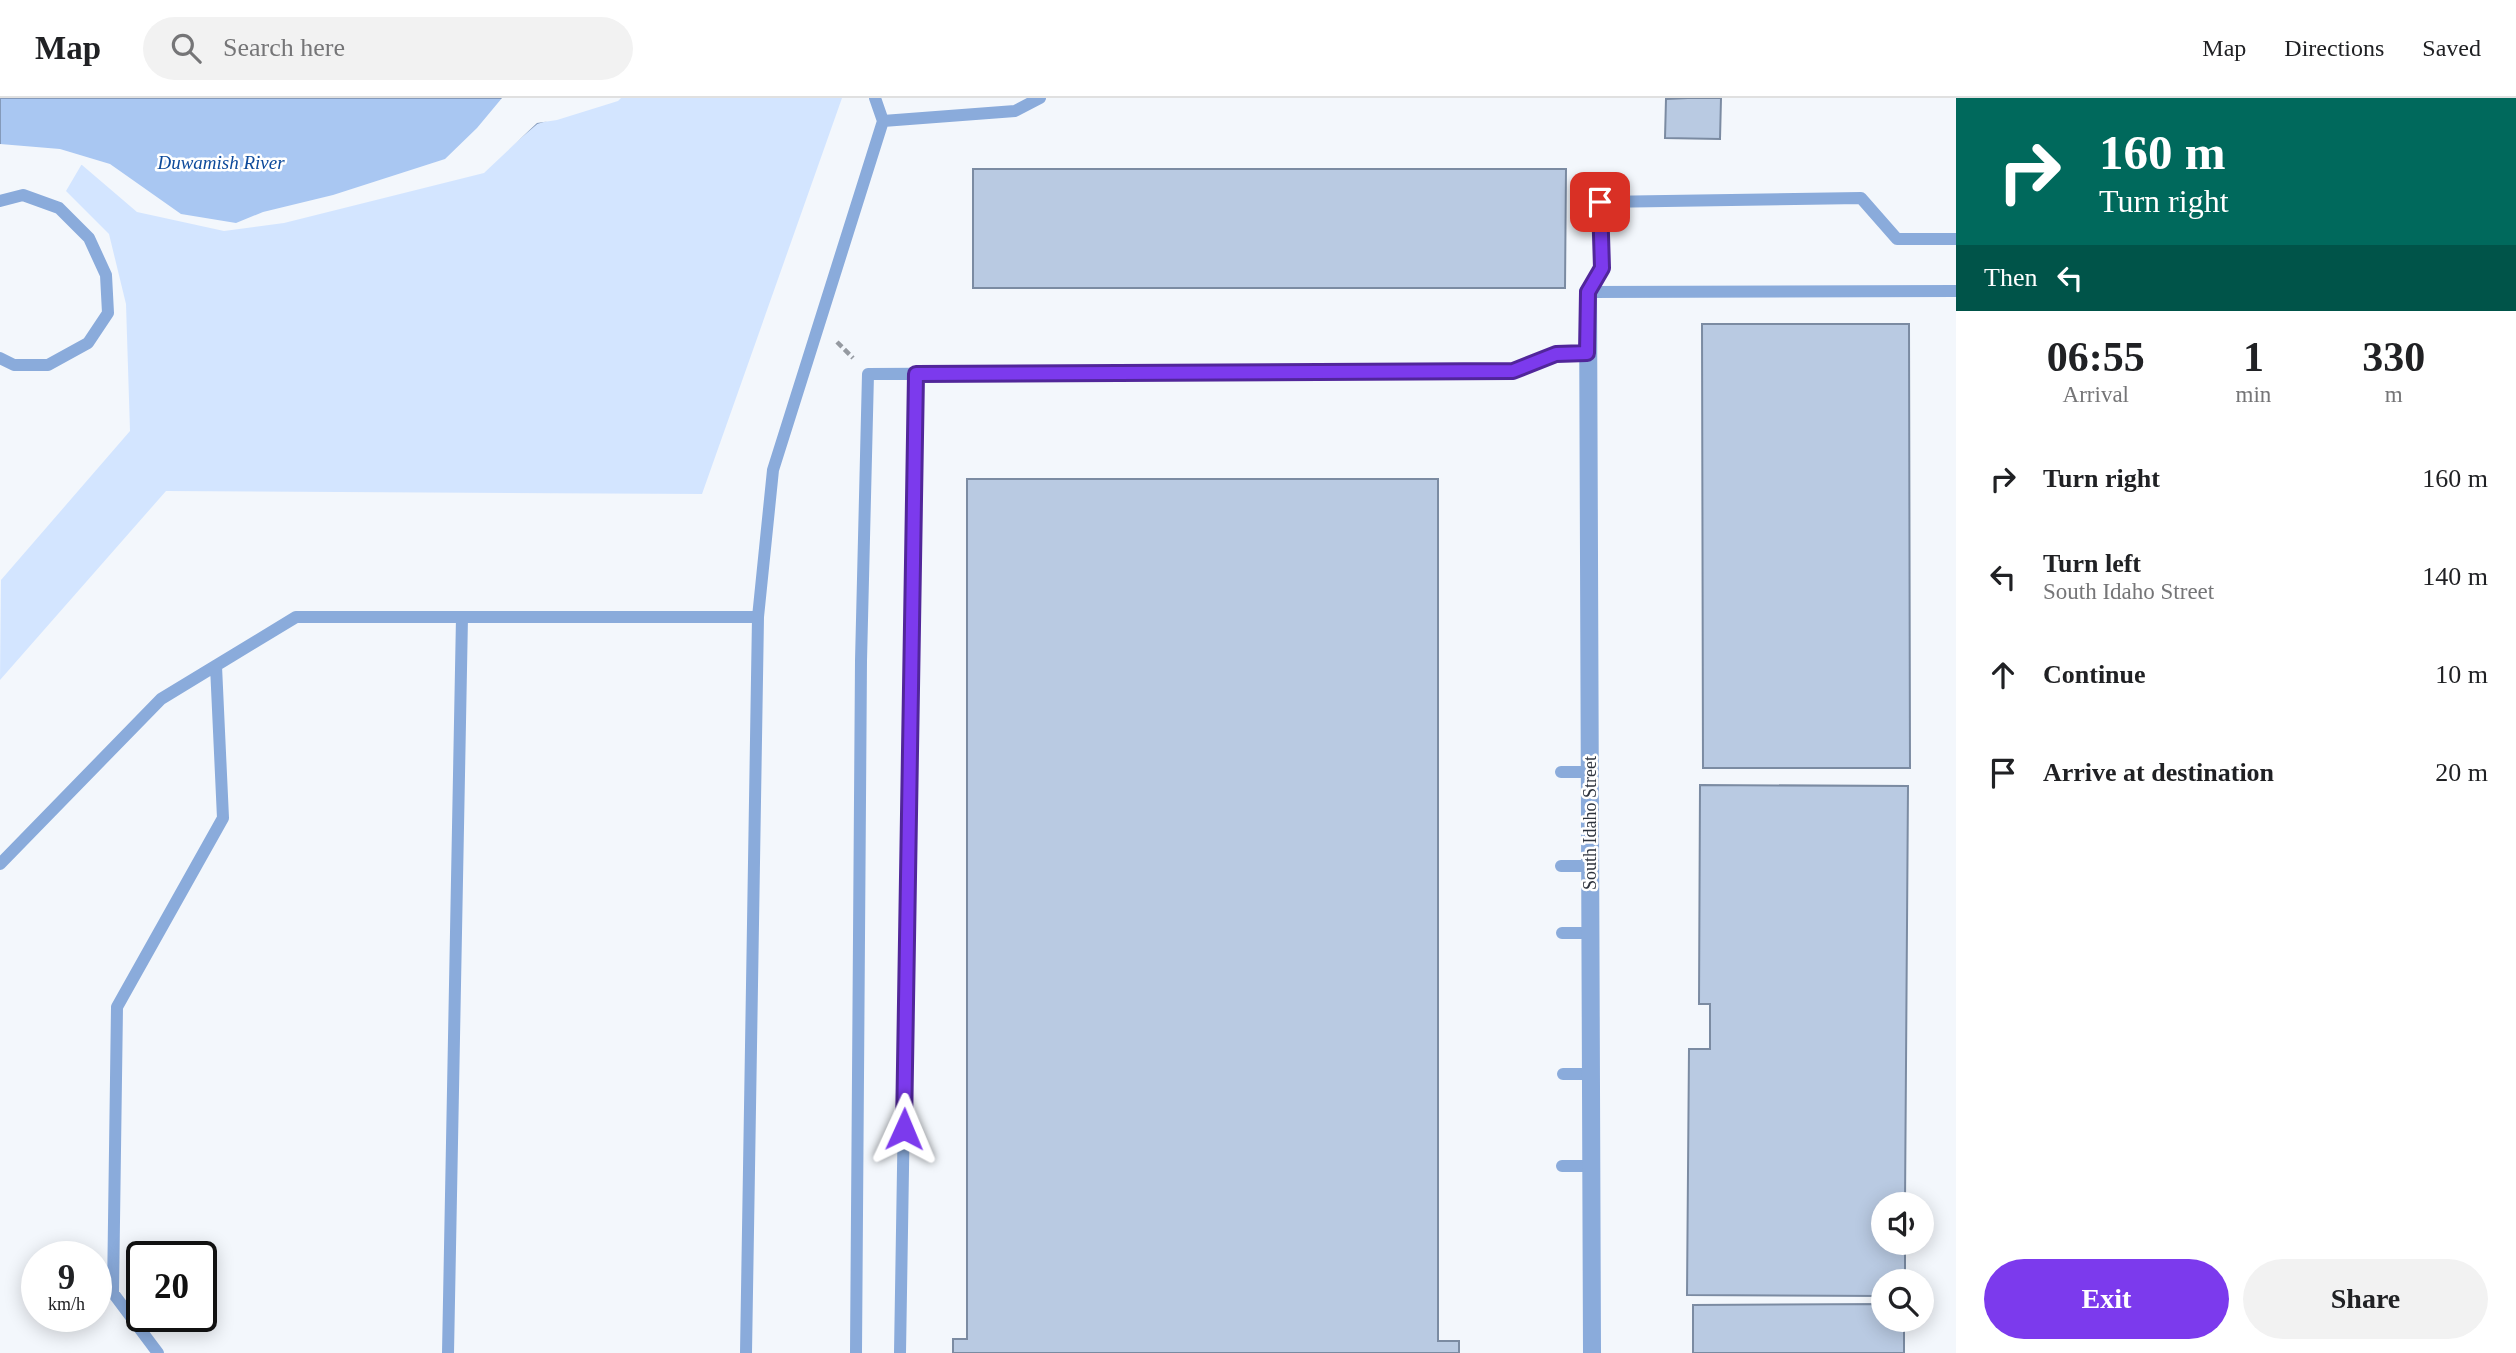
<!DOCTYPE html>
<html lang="en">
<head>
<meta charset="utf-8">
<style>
	:root { --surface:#fff; --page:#f2f2f2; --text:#202124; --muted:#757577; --line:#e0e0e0; --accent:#7c3aed }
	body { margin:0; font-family:"Times New Roman",serif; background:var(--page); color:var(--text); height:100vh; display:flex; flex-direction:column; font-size:26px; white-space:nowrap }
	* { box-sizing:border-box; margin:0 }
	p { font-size:23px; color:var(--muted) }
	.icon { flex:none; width:38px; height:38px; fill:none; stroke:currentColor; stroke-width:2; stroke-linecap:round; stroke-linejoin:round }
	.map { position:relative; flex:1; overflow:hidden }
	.sheet { display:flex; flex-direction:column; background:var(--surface); width:560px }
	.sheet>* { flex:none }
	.top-card { background:#00695c; color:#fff; overflow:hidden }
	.buttons { position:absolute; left:1871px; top:1094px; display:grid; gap:14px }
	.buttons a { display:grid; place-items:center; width:63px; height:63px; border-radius:50%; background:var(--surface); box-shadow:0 4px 18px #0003; font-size:35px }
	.speed { position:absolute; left:21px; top:1143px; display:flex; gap:14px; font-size:35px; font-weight:700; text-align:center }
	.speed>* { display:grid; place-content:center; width:91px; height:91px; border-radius:50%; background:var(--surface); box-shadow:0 4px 18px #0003; line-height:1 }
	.speed small { font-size:18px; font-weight:400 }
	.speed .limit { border:4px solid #111; border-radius:10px; background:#fff; color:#111 }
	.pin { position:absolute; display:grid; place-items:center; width:60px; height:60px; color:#fff; margin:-30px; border-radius:14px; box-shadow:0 4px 10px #0006 }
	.me { position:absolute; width:77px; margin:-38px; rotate:1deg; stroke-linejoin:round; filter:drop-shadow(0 0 5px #0008) }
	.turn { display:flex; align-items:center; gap:24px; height:147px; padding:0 28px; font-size:32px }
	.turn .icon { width:91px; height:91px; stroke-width:2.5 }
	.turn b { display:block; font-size:49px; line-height:60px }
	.then { display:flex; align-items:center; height:66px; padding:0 28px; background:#0003; gap:14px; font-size:26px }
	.eta { display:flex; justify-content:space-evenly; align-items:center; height:119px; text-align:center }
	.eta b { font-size:42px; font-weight:600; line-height:49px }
	.action { display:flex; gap:14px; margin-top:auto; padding:14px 28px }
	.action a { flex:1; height:80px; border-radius:42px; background:var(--accent); color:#fff; font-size:28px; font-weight:600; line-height:80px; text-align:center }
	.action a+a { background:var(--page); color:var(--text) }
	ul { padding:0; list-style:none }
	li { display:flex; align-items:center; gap:21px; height:98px; padding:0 28px }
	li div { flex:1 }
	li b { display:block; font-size:26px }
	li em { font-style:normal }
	header { display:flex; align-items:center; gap:42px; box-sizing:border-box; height:98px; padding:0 35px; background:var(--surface); border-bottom:2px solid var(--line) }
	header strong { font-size:33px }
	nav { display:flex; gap:38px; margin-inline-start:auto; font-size:24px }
	.search { width:490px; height:63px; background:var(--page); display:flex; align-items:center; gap:18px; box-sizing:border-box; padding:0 24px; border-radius:38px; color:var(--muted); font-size:26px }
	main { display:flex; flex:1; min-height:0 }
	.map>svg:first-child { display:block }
	.green { fill:#d3e5ff }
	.water { fill:#a9c7f2; stroke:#849abb; stroke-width:2 }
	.pier { fill:#f3f7fc }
	.building { fill:#b9cae2; stroke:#7b8ba2; stroke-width:2 }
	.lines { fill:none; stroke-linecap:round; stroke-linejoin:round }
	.path { stroke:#959aa1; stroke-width:4.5; stroke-dasharray:7 3.5; stroke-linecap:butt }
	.lane { stroke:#8aabdb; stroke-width:12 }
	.street { stroke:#8aabdb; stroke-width:18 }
	.route-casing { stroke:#51269a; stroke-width:18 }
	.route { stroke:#7c3aed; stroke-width:12 }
	.labels { text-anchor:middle; stroke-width:5; stroke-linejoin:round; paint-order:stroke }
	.street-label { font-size:18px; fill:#2c323c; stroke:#fff }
	.water-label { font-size:19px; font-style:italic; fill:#0d4a9b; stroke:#fff }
</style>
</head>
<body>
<header>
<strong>Map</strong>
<div class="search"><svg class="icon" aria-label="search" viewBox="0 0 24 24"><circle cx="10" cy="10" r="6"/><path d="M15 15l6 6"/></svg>Search here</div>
<nav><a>Map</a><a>Directions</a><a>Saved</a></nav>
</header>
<main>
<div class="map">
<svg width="1956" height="1255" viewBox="0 0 1956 1255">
	<rect width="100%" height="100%" fill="#f3f7fc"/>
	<path class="green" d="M617 0H842L702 396 166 393 0 582 1 482 130 333 126 206 109 136 66 93 83 64 537 25Z"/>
	<path class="water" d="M0 0H617L537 25 483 71 223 130 138 110 83 64 0 49Z"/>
	<path class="pier" d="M502 0H621L618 3 557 22 537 25 484 75 284 125 224 133 137 114 82 67 0 52V46L60 51 110 66 181 116 236 125 263 114 333 97 445 61 477 30Z"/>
	<path class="building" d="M1688 0H1721L1720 41 1665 40 1666 1Z
		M973 71H1566L1565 190H973Z
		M1702 226H1909L1910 670H1703Z
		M967 381H1438V1243H1459V1255H953V1241H967Z
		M1700 687 1908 688 1905 1106H1883V1144H1905V1183H1883V1198L1687 1197 1689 951H1710V906H1699Z
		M1883 1206V1222H1904V1255H1693V1207Z"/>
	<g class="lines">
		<path class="path" d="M837 244 853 260"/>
		<path class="lane" d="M883 23 1015 13 1040 0
			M0 103 23 97 59 110 89 140 106 177 108 215 88 245 48 267H14L0 260
			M1588 194 1602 170 1600 104 1861 100 1897 141H1956
			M1588 194 1956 193
			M1561 674H1589
			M0 766 161 601 296 519H758
			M1561 768H1590
			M1562 835H1590
			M1563 976H1591
			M1562 1068H1591
			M158 1255 113 1195 117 909 223 720 216 568
			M448 1255 462 519
			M746 1255 758 519 773 372 883 23 875 0
			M856 1255 861 563 868 276 1513 273 1556 256 1587 255
			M900 1255 916 276"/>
		<path class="street" d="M1588 194 1592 1255"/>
	</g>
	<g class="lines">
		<g class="route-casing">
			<path id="route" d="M904 1031 916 276 1513 273 1556 256 1587 255 1588 194 1602 170 1600 104"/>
		</g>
		<use href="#route" class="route"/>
	</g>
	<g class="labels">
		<g class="street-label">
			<text transform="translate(1590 725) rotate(-90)" y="6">South Idaho Street</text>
		</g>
		<g class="water-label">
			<text x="221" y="71">Duwamish River</text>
		</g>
	</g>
</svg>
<div class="buttons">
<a><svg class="icon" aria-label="sound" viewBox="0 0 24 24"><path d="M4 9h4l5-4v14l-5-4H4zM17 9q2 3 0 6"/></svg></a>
<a><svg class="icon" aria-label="search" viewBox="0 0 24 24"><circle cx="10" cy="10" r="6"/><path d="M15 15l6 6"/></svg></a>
</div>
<div class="speed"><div>9<small>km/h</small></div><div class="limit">20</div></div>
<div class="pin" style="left:1600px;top:104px;background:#d93025"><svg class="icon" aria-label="arrive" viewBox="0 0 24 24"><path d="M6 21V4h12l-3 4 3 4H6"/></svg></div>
<svg class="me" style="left:904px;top:1031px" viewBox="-20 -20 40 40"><path d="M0-17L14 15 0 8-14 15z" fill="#7c3aed" stroke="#fff" stroke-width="4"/></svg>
</div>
<section class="sheet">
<div class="top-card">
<div class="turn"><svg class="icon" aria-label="right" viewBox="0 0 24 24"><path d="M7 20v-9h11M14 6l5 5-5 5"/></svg><div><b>160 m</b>Turn right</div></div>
<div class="then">Then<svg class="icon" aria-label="left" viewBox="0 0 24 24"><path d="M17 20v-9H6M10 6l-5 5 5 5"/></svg></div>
</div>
<div class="eta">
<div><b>06:55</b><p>Arrival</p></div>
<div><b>1</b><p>min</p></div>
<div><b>330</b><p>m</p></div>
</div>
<ul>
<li><svg class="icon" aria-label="right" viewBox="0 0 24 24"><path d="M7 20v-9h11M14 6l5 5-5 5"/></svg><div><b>Turn right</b></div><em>160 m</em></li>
<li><svg class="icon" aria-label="left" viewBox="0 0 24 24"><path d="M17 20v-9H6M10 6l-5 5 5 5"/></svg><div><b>Turn left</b><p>South Idaho Street</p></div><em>140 m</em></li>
<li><svg class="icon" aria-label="ahead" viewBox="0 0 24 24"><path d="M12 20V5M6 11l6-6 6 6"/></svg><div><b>Continue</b></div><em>10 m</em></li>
<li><svg class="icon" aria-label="arrive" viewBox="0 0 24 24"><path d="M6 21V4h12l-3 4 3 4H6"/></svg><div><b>Arrive at destination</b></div><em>20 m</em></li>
</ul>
<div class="action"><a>Exit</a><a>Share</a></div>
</section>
</main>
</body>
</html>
